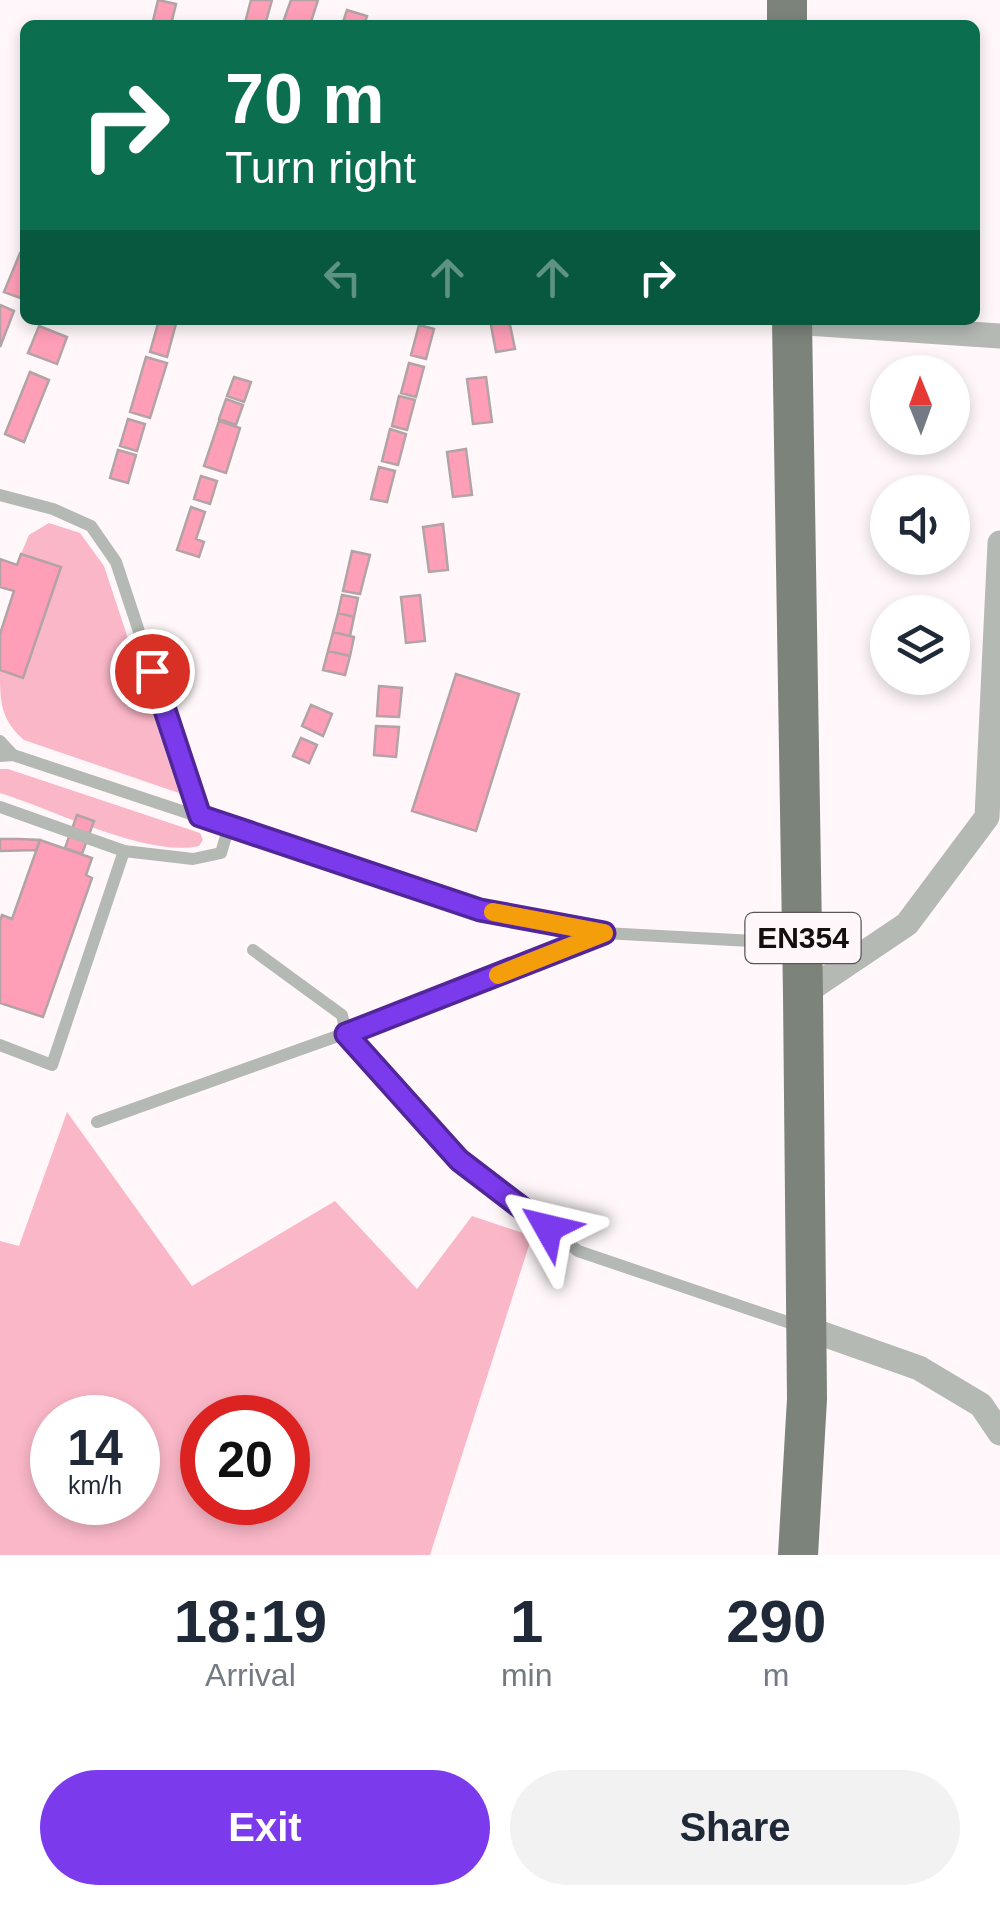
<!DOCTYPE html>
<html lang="en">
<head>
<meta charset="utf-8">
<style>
	:root { --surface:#fff; --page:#f2f2f3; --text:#1f2937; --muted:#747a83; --accent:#7c3aed }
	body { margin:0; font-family:Helvetica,sans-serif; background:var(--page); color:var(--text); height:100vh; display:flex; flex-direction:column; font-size:38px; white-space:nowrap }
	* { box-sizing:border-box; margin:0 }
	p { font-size:32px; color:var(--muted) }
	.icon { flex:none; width:55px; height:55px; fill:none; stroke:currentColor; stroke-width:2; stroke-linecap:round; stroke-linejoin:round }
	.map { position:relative; height:1555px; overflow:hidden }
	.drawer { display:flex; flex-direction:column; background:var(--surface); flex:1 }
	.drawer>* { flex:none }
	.guide { position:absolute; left:20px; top:20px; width:960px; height:305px; border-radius:15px; box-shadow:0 5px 15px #0003; background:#0b6e4f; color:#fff; overflow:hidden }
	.needle { width:65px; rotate:359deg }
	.tools { position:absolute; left:870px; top:355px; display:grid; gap:20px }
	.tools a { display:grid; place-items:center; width:100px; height:100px; border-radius:50%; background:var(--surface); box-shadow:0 5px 15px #0003; font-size:50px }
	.speed { position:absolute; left:30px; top:1395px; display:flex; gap:20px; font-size:50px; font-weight:700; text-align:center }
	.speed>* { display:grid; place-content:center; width:130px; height:130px; border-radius:50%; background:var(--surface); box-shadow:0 5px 15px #0003; line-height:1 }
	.speed small { font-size:25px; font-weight:400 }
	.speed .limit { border:15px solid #d22; background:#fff; color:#111 }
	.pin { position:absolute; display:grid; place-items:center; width:85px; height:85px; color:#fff; margin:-42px; border:5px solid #fff; border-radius:50%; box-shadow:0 2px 10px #0007 }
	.me { position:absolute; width:110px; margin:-55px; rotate:307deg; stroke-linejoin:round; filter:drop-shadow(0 0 8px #0008) }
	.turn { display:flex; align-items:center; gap:35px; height:210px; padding:0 40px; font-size:45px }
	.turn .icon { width:130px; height:130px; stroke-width:2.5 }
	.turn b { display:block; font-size:70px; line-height:85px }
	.lanes { display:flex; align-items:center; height:95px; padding:0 40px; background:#0003; justify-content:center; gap:50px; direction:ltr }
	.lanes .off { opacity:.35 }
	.eta { display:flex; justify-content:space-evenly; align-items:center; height:170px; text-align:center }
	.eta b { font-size:60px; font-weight:700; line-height:70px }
	.action { display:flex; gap:20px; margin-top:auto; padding:20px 40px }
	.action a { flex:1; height:115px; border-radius:60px; background:var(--accent); color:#fff; font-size:40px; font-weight:700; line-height:115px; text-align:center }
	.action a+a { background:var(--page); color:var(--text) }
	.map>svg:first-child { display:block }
	.green { fill:#fab7c7; fill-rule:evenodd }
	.building { fill:#ff9eb7; stroke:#b3a2a6; stroke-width:2.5 }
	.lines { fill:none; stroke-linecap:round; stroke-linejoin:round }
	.service { stroke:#b4b9b4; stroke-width:12 }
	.minor { stroke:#b4b9b4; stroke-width:25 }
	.primary { stroke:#7b837a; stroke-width:40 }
	.route-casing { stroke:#51269a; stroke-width:25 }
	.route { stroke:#7c3aed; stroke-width:18 }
	.slow { stroke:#f59e0b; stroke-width:18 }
	.labels { text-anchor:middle; stroke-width:8; stroke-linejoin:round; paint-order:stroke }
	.shield { fill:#fff7f9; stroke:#5b5556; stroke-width:2.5 }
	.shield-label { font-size:30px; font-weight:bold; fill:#150f10 }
</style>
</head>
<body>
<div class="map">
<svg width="1000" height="1555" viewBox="0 0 1000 1555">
	<rect width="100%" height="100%" fill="#fff7f9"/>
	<path class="green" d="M49 523 80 533 104 566 179 793 24 740C0 719 0 701 0 670L23 677 61 568 21 554 29 535Z
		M0 769H8L200 833 203 840 199 846C148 858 52 809 0 793Z
		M67 1112 192 1286 335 1201 417 1289 472 1216 532 1236 430 1555H0V1241L19 1246ZM52 1418H138V1502H52ZM202 1418H288V1502H202Z"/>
	<path class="building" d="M158 0 176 4 171 25H152Z
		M251 0H272L265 25 245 23Z
		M291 0H318L310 25H282Z
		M347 10 367 16 364 25H342Z
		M20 253 25 255V286L20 298 4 292Z
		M0 305 14 311 0 347Z
		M159 320H177L167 357 150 352Z
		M490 320H509L515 349 496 352Z
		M419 325 434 329 426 359 411 355Z
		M39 326 67 337 57 364 28 353Z
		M146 357 167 363 150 418 130 412Z
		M409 363 424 367 416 397 401 393Z
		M30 372 49 380 24 442 5 434Z
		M234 377 251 382 244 402 227 396Z
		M486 377 492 422 473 424 467 379Z
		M399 396 415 400 407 430 392 426Z
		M226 399 243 405 236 425 219 419Z
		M128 419 145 424 137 451 120 446Z
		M219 421 240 428 226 473 204 466Z
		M390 429 406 434 398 465 382 461Z
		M466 449 472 495 453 497 447 452Z
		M118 450 136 455 128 483 110 478Z
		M379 467 395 471 387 502 371 499Z
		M201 476 217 481 210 504 194 499Z
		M191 507 205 512 196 539 204 542 199 557 177 550Z
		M443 524 448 570 429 572 423 527Z
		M352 551 370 555 360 594 343 591Z
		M21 554 61 567 23 678 0 670V634L14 591 0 587V559L17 565Z
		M342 595 358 598 354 617 338 613Z
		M420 595 425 641 406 643 401 597Z
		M338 613 354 617 350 636 333 632Z
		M333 632 354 637 350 656 328 651Z
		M328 651 350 656 345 675 323 670Z
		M456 674 519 694 476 831 412 811Z
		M379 686 402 688 399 717 377 716Z
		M311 705 332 714 323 736 302 726Z
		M376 726 399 727 396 757 374 755Z
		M301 738 317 745 309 763 293 756Z
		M77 815 94 821 82 854 65 848Z
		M0 839H19L40 840 36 850 0 851Z
		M40 840 92 858 86 875 92 878 43 1017 0 1003V921L2 915 12 919Z"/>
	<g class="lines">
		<path class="service" d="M0 495 53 509 91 526 116 562 200 816
			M0 741 13 755 0 756
			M13 755 480 910 604 933 771 942
			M0 807 124 851 193 859 221 853 229 826
			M253 950 342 1015 346 1033 602 934
			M0 1045 52 1065 124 851
			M97 1122 346 1033 459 1159 578 1251 799 1326"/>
		<path class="minor" d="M792 322 1000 336
			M803 994 907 924 987 817 1000 543
			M806 1328 919 1368 981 1405 1000 1433"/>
		<path class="primary" d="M787 0V25
			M792 320 803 994 807 1399 798 1555"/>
	</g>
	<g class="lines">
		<g class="route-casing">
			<path id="route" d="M152 671 200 816 480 910 604 933 346 1034 459 1160 548 1228"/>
		</g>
		<use href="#route" class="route"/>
		<path class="slow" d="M493 912 604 933 498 975"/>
	</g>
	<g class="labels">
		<rect class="shield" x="745.5" y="913" width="115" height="50" rx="8"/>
		<g class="shield-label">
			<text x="803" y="948">EN354</text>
		</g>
	</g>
</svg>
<div class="tools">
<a><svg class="needle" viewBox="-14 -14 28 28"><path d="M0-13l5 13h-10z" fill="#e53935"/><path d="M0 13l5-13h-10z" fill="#747a83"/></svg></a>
<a><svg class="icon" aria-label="sound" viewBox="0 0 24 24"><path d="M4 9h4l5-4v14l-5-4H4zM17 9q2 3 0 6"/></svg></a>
<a><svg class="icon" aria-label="layers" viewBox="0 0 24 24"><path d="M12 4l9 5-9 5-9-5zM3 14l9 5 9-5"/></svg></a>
</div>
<div class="speed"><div>14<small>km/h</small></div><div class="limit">20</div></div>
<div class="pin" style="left:152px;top:671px;background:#d93025"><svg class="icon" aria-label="arrive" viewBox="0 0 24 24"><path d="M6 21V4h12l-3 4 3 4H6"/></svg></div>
<svg class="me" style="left:548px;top:1228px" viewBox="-20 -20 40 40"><path d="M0-17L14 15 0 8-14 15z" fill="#7c3aed" stroke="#fff" stroke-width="4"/></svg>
<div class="guide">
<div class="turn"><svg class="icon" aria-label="right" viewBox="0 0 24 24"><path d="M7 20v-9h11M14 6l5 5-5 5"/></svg><div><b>70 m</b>Turn right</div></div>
<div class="lanes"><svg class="icon off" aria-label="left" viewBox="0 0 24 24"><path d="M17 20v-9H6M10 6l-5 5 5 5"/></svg><svg class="icon off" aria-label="ahead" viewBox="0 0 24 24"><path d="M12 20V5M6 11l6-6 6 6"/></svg><svg class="icon off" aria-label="ahead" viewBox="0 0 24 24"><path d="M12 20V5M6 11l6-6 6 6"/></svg><svg class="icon" aria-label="right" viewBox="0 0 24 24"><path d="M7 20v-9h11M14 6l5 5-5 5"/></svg></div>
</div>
</div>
<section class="drawer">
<div class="eta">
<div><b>18:19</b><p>Arrival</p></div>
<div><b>1</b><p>min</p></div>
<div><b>290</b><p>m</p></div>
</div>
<div class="action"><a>Exit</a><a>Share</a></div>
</section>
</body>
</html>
